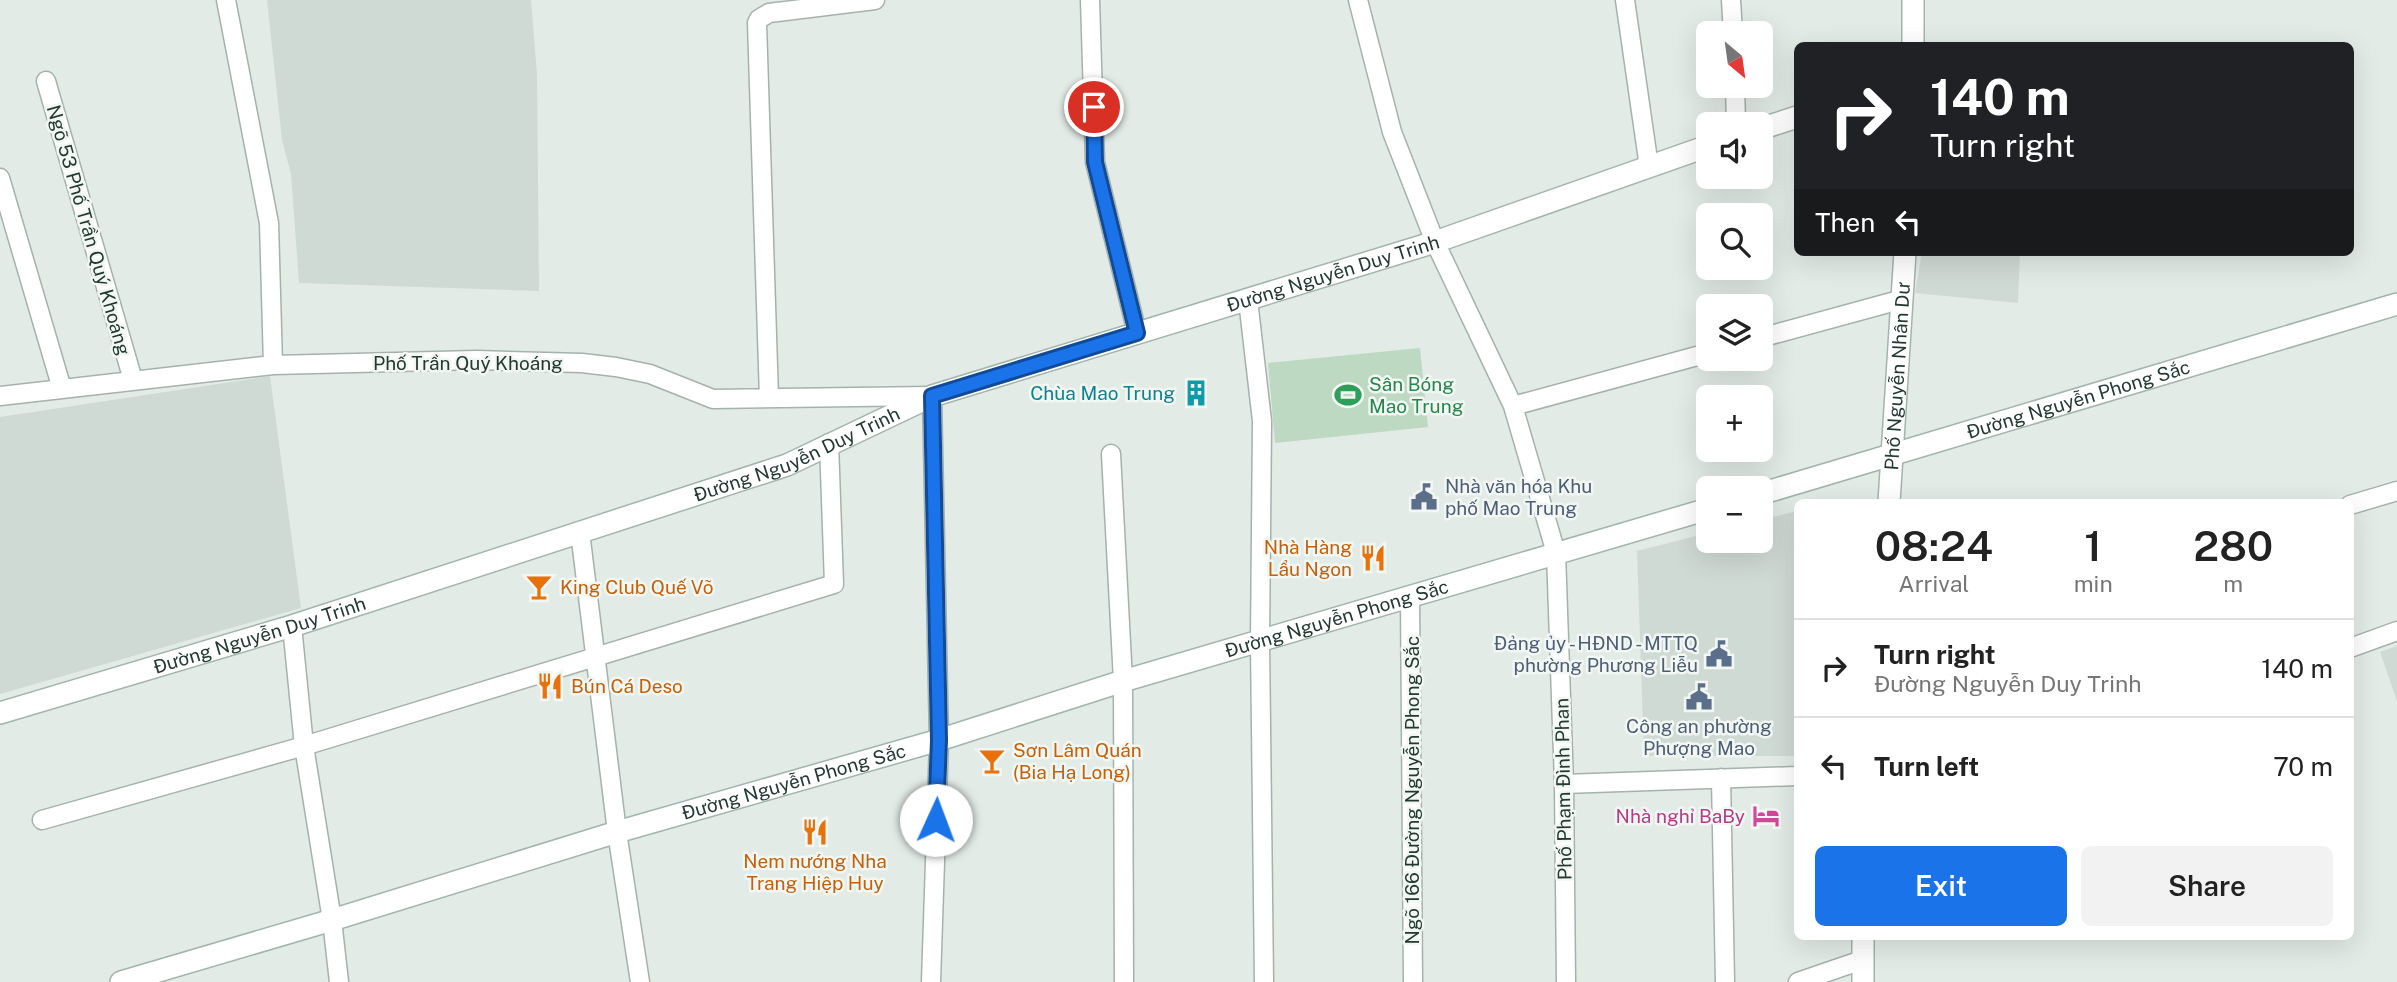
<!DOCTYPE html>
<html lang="en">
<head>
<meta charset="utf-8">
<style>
	:root { --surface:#fff; --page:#f2f2f2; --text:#222; --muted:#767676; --line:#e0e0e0; --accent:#1a73e8 }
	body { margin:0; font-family:"Public Sans",sans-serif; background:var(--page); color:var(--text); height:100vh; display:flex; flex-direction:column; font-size:26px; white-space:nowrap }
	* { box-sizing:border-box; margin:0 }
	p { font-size:23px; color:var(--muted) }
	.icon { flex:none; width:38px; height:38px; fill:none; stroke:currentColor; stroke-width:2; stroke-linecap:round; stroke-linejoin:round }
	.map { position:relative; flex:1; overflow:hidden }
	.details { position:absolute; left:1794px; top:499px; width:560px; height:441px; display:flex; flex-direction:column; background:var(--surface); border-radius:10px; box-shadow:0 7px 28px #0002 }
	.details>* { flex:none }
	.guide { position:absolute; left:1794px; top:42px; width:560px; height:214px; border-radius:10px; box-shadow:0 7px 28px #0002; background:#202124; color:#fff; overflow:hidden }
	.needle { width:46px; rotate:151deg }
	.buttons { position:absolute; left:1696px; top:21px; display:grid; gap:14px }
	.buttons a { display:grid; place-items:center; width:77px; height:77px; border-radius:10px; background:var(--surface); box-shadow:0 7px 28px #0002; font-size:35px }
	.pin { position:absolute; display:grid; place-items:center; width:60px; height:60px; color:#fff; margin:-30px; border:4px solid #fff; border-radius:50%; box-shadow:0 2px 7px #0007 }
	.me { position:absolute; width:77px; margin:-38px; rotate:2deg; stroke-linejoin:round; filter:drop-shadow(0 0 5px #0008) }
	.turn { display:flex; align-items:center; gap:24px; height:147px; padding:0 21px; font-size:32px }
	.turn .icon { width:91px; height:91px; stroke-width:2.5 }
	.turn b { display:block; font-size:49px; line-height:60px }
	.then { display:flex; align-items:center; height:66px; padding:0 21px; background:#0003; gap:14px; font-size:26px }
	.eta { display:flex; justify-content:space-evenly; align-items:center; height:119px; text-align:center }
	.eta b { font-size:42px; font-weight:600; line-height:49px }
	.primary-button { display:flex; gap:14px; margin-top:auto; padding:14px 21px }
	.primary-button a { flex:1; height:80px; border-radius:10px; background:var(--accent); color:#fff; font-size:28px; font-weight:600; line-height:80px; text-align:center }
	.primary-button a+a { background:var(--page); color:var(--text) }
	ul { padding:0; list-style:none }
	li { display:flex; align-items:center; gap:21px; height:98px; padding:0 21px; border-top:2px solid var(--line) }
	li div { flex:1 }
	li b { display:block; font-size:26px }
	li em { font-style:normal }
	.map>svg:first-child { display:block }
	.built { fill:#d0dad4 }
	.green { fill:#bdd9c1 }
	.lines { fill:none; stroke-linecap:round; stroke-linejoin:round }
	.street-casing { stroke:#a5b2ac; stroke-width:21 }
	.secondary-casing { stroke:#a2b5ac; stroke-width:24 }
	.street { stroke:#fff; stroke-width:18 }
	.secondary { stroke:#fff; stroke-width:21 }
	.route-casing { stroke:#114b97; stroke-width:18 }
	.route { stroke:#1a73e8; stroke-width:12 }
	.labels { text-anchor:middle; stroke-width:5; stroke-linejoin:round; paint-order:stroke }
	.street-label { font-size:19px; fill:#243a31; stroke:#f2f7f4 }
	.leisure-label { font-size:19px; fill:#27864d; stroke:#f2f7f4; text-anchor:start }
	.culture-label { font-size:19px; fill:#0d838f; stroke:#f2f7f4; text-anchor:end }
	.service-label { font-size:19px; fill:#4e5e75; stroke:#f2f7f4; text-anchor:start }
	.food-label { font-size:19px; fill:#c56008; stroke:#f2f7f4; text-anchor:start }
	.hotel-label { font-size:19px; fill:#b23c85; stroke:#f2f7f4; text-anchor:end }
</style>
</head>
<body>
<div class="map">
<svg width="2397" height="982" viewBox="0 0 2397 982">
	<rect width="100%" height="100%" fill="#e2ebe6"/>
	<path class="built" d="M267 0H531L537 74 539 291 299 283 291 174 282 140Z
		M1922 252H2020L2018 303 1915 293Z
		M270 376 301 608 0 694V417Z
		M1797 511V756H1644L1637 551 1708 533V541H1760L1761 520Z
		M2397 646V701L2380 652Z"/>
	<path class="green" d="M1420 348 1428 427 1275 443 1268 363Z"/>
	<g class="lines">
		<g class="street-casing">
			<path id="street" d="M226 0 269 223 273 365
				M1090 0 1095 162 1137 333
				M1358 0 1392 132 1435 242 1513 406 1556 553 1564 784 1566 982
				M1625 0 1649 167
				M1731 0 1733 33
				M46 81 133 380
				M1735 86 1736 124
				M0 178 62 389
				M1248 300 1262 421 1260 642 1264 982
				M1760 338 1903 299
				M0 396 273 365 477 360 582 363 616 367 650 374 713 399 932 396 939 740 931 982
				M769 398 757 23 759 19 769 13 875 0
				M1513 406 1708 353
				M1111 454 1123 681 1124 982
				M2350 505 2397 491
				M580 532 617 832 640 982
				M1410 597 1413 982
				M292 626 304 746 332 920 339 982
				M2350 648 2397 631
				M1721 778 1725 982
				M1564 784 1797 776
				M42 820 304 746 834 584 829 443
				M1798 982 1862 960"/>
		</g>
		<g class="secondary-casing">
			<g id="secondary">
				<path d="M1913 0V46"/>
				<path d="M1760 129 1797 117"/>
				<path id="s1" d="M1760 494 2397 304"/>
				<path id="s2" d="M1889 502 1905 252"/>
				<path id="s3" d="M0 713 292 626 787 465 932 396 1435 242 1708 146"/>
				<path id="s4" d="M121 982 332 920 617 832 939 740 1123 681 1708 509"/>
				<path d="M1863 982V936"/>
			</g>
		</g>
		<use href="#street" class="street"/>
		<use href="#secondary" class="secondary"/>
	</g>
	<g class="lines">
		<g class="route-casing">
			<path id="route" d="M936 820 939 740 932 396 1137 333 1095 162 1094 107"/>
		</g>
		<use href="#route" class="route"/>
	</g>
	<defs>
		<g id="building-bare" transform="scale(2.1)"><path d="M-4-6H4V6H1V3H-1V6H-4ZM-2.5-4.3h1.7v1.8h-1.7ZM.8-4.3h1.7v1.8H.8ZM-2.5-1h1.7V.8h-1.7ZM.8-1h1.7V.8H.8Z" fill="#0f9aa8" stroke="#f2f7f4" stroke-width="2.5" paint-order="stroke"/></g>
		<g id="stadium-bare" transform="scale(2.1)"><path d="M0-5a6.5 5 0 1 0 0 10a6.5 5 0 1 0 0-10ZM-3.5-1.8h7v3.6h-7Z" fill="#2e9e5b" stroke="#f2f7f4" stroke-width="2.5" paint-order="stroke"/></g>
		<g id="civic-bare" transform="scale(2.1)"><path d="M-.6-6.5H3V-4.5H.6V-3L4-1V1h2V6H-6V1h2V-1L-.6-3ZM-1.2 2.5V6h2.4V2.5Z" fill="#5c6f8a" stroke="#f2f7f4" stroke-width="2.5" paint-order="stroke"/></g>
		<g id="restaurant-bare" transform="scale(2.1)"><path d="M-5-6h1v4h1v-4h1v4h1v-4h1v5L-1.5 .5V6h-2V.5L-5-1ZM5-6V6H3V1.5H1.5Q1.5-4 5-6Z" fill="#e8710a" stroke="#f2f7f4" stroke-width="2.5" paint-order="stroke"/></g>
		<g id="bar-bare" transform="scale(2.1)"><path d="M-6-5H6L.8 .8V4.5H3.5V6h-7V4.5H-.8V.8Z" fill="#e8710a" stroke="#f2f7f4" stroke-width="2.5" paint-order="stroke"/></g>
		<g id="hotel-bare" transform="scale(2.1)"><path d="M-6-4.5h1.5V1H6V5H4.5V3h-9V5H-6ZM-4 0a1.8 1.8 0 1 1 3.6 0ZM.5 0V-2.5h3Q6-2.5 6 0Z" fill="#d1479c" stroke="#f2f7f4" stroke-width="2.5" paint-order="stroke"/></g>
	</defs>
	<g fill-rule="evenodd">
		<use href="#building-bare" x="1196" y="393"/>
		<use href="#stadium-bare" x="1348" y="395"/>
		<use href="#civic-bare" x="1424" y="497"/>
		<use href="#restaurant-bare" x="1373" y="558"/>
		<use href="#bar-bare" x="539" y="587"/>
		<use href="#civic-bare" x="1719" y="654"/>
		<use href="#restaurant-bare" x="550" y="686"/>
		<use href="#civic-bare" x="1699" y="697"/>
		<use href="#bar-bare" x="992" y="761"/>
		<use href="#hotel-bare" x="1766" y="816"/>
		<use href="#restaurant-bare" x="815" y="832"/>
	</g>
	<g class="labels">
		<g class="street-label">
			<text transform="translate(89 230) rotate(74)" y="7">Ngõ 53 Phố Trần Quý Khoáng</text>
			<text dy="7" stroke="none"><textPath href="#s3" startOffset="1405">Đường Nguyễn Duy Trinh</textPath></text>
			<text x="468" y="370">Phố Trần Quý Khoáng</text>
			<text dy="7" stroke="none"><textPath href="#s2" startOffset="126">Phố Nguyễn Nhân Dư</textPath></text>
			<text dy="7" stroke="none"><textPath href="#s1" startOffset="332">Đường Nguyễn Phong Sắc</textPath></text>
			<text dy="7" stroke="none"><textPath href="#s3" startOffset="838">Đường Nguyễn Duy Trinh</textPath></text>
			<text dy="7" stroke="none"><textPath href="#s4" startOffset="1269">Đường Nguyễn Phong Sắc</textPath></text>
			<text dy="7" stroke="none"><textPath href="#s3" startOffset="271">Đường Nguyễn Duy Trinh</textPath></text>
			<text dy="7" stroke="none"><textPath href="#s4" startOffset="702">Đường Nguyễn Phong Sắc</textPath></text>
			<text transform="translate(1563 789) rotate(-91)" y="7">Phố Phạm Đình Phan</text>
			<text transform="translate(1412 790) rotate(-90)" y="7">Ngõ 166 Đường Nguyễn Phong Sắc</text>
		</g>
		<g class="leisure-label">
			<text x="1369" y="391">Sân Bóng<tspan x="1369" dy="22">Mao Trung</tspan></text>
		</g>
		<g class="culture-label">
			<text x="1175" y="400">Chùa Mao Trung</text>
		</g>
		<g class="service-label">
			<text x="1445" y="493">Nhà văn hóa Khu<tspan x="1445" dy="22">phố Mao Trung</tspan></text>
			<text x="1698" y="650" text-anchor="end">Đảng ủy - HĐND - MTTQ<tspan x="1698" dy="22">phường Phương Liễu</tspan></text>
			<text x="1699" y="733" text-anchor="middle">Công an phường<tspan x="1699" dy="22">Phượng Mao</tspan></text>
		</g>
		<g class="food-label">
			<text x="1352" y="554" text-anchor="end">Nhà Hàng<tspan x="1352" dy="22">Lẩu Ngon</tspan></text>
			<text x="560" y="594">King Club Quế Võ</text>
			<text x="571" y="693">Bún Cá Deso</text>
			<text x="1013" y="757">Sơn Lâm Quán<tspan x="1013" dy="22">(Bia Hạ Long)</tspan></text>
			<text x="815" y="868" text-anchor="middle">Nem nướng Nha<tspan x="815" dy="22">Trang Hiệp Huy</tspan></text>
		</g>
		<g class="hotel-label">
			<text x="1745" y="823">Nhà nghỉ BaBy</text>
		</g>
	</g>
</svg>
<div class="buttons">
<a><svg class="needle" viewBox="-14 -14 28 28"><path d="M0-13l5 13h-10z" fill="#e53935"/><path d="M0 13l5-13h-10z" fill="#767676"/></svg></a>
<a><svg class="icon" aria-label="sound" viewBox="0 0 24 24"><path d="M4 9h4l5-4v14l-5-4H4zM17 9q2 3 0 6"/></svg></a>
<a><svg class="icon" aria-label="search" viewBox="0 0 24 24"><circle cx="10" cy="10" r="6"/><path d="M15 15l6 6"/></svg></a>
<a><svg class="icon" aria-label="layers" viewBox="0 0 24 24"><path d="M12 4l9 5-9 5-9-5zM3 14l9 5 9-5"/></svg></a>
<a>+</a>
<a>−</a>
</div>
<div class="pin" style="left:1094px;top:107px;background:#d93025"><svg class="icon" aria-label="arrive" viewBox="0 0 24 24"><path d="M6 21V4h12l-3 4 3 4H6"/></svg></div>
<svg class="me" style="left:936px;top:820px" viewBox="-20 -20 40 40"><circle r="19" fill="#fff"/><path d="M0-13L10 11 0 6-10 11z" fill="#1a73e8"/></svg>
<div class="guide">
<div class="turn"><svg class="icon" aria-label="right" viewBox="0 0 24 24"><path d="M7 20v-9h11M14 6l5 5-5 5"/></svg><div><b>140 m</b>Turn right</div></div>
<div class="then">Then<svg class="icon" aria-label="left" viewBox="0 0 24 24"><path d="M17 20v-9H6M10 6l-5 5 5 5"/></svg></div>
</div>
<section class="details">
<div class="eta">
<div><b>08:24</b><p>Arrival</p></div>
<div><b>1</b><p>min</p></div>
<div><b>280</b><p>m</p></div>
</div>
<ul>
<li><svg class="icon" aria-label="right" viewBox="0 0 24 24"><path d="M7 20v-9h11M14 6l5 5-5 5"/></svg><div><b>Turn right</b><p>Đường Nguyễn Duy Trinh</p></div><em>140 m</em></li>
<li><svg class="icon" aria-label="left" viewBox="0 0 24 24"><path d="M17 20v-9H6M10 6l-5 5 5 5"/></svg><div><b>Turn left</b></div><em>70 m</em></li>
</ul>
<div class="primary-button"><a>Exit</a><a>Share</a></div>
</section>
</div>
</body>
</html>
